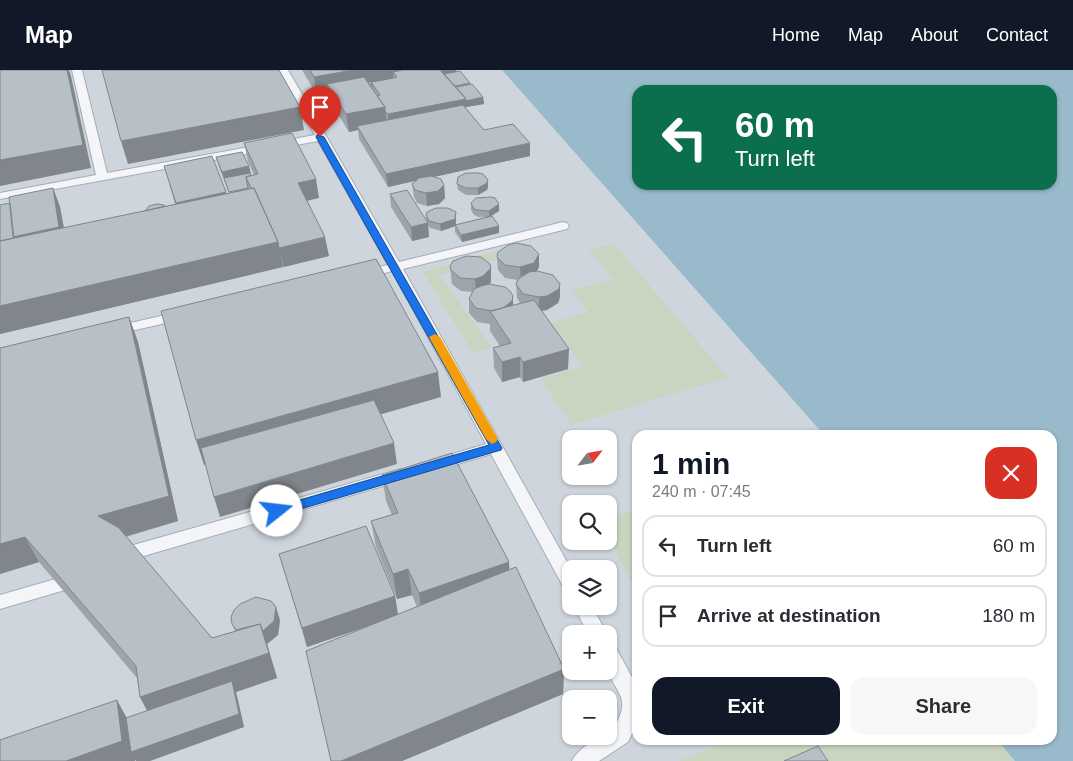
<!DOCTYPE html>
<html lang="en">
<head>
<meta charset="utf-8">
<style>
	:root { --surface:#fff; --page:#f7f7f7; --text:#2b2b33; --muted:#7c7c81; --line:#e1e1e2; --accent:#111827 }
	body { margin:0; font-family:Arial,sans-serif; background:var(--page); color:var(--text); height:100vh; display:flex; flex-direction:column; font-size:19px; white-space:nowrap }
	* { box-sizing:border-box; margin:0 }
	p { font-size:16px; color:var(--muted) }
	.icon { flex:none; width:28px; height:28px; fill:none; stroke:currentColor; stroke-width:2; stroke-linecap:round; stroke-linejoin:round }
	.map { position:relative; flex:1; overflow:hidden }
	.side { position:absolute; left:632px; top:360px; width:425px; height:315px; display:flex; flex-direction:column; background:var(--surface); border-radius:15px; box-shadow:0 1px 4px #0004 }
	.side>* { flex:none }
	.top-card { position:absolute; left:632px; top:15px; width:425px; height:105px; border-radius:15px; box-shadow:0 1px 4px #0004; background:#0b6e4f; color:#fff; overflow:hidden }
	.needle { width:32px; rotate:59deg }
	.controls { position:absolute; left:562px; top:360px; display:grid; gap:10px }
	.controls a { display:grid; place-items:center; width:55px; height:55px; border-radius:10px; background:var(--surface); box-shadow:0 1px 4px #0004; font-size:25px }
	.pin { position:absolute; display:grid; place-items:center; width:42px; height:42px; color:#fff; margin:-51px -21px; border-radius:50% 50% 50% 0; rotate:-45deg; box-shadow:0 0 5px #0007 }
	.pin .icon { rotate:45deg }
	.me { position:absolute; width:55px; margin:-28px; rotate:74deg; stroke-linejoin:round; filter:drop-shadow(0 0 4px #0008) }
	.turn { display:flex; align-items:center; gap:18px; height:105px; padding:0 20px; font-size:22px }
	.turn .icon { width:65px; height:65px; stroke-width:2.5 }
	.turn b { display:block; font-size:35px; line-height:42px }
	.round { display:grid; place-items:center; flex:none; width:52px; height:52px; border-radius:15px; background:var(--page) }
	.overview { display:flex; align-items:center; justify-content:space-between; height:85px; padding:0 20px }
	h1 { font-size:30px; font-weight:800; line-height:38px; color:var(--accent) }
	.button { display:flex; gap:10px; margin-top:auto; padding:10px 20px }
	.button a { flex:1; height:58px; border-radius:15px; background:var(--accent); color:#fff; font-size:20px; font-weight:800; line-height:58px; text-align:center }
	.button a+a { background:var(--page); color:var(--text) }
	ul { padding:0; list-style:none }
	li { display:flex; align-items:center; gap:15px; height:62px; margin:0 10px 8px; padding:0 10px; border:2px solid var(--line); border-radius:15px }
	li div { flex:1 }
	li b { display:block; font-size:19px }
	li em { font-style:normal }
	header { display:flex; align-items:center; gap:30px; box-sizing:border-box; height:70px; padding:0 25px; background:var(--accent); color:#fff }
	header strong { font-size:24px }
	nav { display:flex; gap:28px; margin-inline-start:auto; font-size:18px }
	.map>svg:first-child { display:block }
	.built { fill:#ced5dc; fill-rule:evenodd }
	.green { fill:#c9d4c1 }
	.water { fill:#99bacb; fill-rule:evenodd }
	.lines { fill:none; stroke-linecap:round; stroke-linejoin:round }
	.lane-casing { stroke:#a5adb4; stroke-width:2 }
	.lane { fill:#f3f5f8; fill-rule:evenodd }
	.wall { fill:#9da4ab }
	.shaded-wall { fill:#80868b }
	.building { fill:#b7bfc7; stroke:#80868b }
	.route { fill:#1a73e8; stroke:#114b97 }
	.slow { fill:#f59e0b }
</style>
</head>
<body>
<header>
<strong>Map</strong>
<nav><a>Home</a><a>Map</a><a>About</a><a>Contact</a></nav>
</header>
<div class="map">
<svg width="1073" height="691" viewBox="0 0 1073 691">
	<rect width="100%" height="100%" fill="#e0e5e9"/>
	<path class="built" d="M9 0H502L824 365H638V670H731L678 691H0V2ZM571 369H609V406H571ZM571 434H609V471H571ZM571 499H609V536H571ZM571 564H609V601H571ZM571 629H609V666H571Z"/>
	<path class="green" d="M526 173 532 180 439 205 492 277 473 283 423 202Z
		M614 174 728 307 571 355 541 309 582 296 551 253 588 242 572 220 613 209 589 180Z
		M637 438V513L633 515 609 469V449Z
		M731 670H997L1015 691H678Z"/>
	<path class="water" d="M502 0H1073V691H1015L997 670H1052V365H824ZM638 20H1052V115H638Z"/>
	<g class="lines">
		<g class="lane-casing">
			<path id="lane" d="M72 0H82L107 103 315 65 278 0H288L399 192 563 152 567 153 569 156 567 159 403 199 571 499V522L565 520 491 384 435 401 429 399 427 395 429 391 486 374 392 201 362 209 356 205 357 202 388 195 318 71 0 129V123L96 105Z
				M183 241 190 245 188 248 113 265 108 264 106 261 108 258Z
				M401 399 407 401 409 405 407 409 130 490 124 488 121 483 124 478 130 476Z
				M59 508 65 510 68 515 65 520 0 539V525Z
				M574 536H592L607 564H588Z
				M609 576 616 578 638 618V651L628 672 599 691H572C577 680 597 666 609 666V662C614 659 616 655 618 650 629 627 616 623 609 603 607 596 609 583 609 576Z"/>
		</g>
		<use href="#lane" class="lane"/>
	</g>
	<path class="wall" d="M302 0H456V2L470 13V14L483 27 484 34 466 37V39L484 60 530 86 433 107 444 115 445 128 439 134 427 136 417 133 414 127 412 114 416 110 388 117 359 69 358 60 349 62 330 31 328 23 317 25Z
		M244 73 319 128 307 130 329 186 0 264 10 133 53 118 60 137 64 158 175 134 164 96 227 123H229L220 100 216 87 249 96 251 105H254L248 91Z
		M488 110V117L487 120 478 125H466L458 120 457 114Z
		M390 124 426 151V145L456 142V155L487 147H479L474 145 471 140V133L499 141 490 147 499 163 462 172 455 162V156L441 161 430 158 428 155 429 167 412 171 391 137Z
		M539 184V197L537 201 560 214V227L558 233 547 240 541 241 568 299 523 312 520 307 502 312 494 298 493 278 500 276 490 261V254L477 252 469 243V229L472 222 461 221 452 214 450 196 491 212 489 214 513 235 520 233 517 228 516 214 518 210 505 208 498 200 497 187Z
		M129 247 138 272 178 451 126 467 212 568 235 561 232 554 280 550 278 565 267 574 277 608 236 622 244 657 135 689V691H0L147 641 140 627 137 608 39 492 0 504V278Z
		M382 405 509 500 564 599 563 624 402 691H331L373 554 307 577 279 484 395 526 398 544 417 537 412 525 397 529 376 477 371 451 392 445 386 431Z"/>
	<path class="shaded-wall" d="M67 0H69L71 6 91 98 0 116V90Z
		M353 0H429L397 7 393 2 394 10 371 12 327 14 328 23 317 25 314 7Z
		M440 0H456L457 8 444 10Z
		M483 27 484 34 466 37V41L389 56 388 44 466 29Z
		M300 37 304 60 128 94 121 71Z
		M385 37 387 54 357 56 358 60 349 62 346 44Z
		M530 73V86L388 117 386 104Z
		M249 96 252 109 224 108 222 102Z
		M316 109 319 128 302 132 298 113Z
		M488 110V117L487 120 478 125V118Z
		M444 115 445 128 439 134 427 136 426 123Z
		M53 118 60 137 67 176 0 191 13 167Z
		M226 122 231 141 181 152 176 133Z
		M499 134V141L489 147V141Z
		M456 142V156L441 161 440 154Z
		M428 153 429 167 412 171 411 157Z
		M499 156V163L462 172 461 165Z
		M325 167 329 186 284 197 279 178Z
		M278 172 283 197 0 264V236Z
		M539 184V197L534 206 521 211 520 197Z
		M491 198V212L483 220 476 222 475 209Z
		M560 214V227L558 233 547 240 539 241V227Z
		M513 226V239L493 241Z
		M129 247 138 272 178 451 109 471 98 446Z
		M569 279 568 299 523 312V292Z
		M520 287V307L502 312V292Z
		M438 302 441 327 204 395 196 370Z
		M394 373 397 394 220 447 214 427Z
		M25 467 39 492 0 504V474Z
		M509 492 510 517 422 548 419 523Z
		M408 499 412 525 397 529 393 504Z
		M395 526 398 546 307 577 302 558Z
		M276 537 280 550 278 565 267 574 277 608 236 622 244 657 150 691H136L135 689V691H66L117 630 130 654 153 651 140 627 252 565Z
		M564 599 563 624 402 691H341Z"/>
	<path class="building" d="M0 0H67L83 75 0 90Z
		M102 0H279L300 37 121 71Z
		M310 0H353L314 7Z
		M403 0H440L466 29 388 44 385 41V37L377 26 380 25 371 12 397 7 393 2Z
		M460 1 470 13 455 16 444 4Z
		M364 7 385 37 346 44 327 14Z
		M393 8 371 12 372 17 368 12Z
		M472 14 483 27 466 31V29L456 17Z
		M463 35 484 60 513 54 530 73 386 104 357 56Z
		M292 63 316 109 298 113 325 167 279 178 278 172 254 118H251L246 107 258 104 244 73Z
		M242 82 249 96 222 102 216 87Z
		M212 86 226 122 176 133 164 96Z
		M250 103 251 105 246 107 248 118 229 122 224 108Z
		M466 103H478L483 104 488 110 487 113 478 118H466L457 114 458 107Z
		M431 106 441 109 444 115 438 121 426 123 415 120 412 114 419 108Z
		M53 118 59 157 13 167 9 127Z
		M254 118 278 172 0 236V171Z
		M407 120 428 153 411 157 390 124Z
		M491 127 495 128 499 134 489 141 478 140 474 139 471 133 476 128Z
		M10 133 14 168 0 171V135Z
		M157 134 164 135 165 136 145 141 149 136Z
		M436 138H448L456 142 455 149 440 154 429 151 426 145 427 142Z
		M492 146 499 156 461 165 455 155Z
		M516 173 531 176 539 184 534 193 520 197 505 195 497 187 498 182 508 175Z
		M466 186 481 187 490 194 491 198 483 206 475 209 460 208 451 200 450 196 453 191Z
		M376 189 438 302 196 370 161 241Z
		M537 201 553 205 560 214 559 219 547 226 539 227 523 224 516 214 518 209 529 202Z
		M489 214 505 217 510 221 513 226 512 231 503 238 492 241 476 238 469 229 474 219 481 216Z
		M534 230 569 279 523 292 520 287 502 292 493 278 511 273 490 241Z
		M129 247 169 426 98 446 119 458 212 568 260 554 269 583 140 627 136 596 25 467 0 474V278Z
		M374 330 394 373 214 427 201 378Z
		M452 383 509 492 419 523 408 499 393 504 371 451 398 443 382 405Z
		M366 456 395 526 302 558 279 484Z
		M516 497 564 599 341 691H331L306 581Z
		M256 527 271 531 276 537 274 551 263 561 260 554 236 560 232 554 231 547 234 540 240 534Z
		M232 611 239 644 131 682 126 648Z
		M117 630 122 671 66 691H0V670Z
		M818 676 828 691H784Z"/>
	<path class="route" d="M317 65 324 67 502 378 501 380 277 446 272 444 270 441 272 438 489 375 316 67Z"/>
	<path class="slow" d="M435 264 440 267 498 369 496 372 492 374 486 369 429 267Z"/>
</svg>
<div class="controls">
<a><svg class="needle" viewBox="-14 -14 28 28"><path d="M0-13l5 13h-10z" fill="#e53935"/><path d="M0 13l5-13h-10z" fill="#7c7c81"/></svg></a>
<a><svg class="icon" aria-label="search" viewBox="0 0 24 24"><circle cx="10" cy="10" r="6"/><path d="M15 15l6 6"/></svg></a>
<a><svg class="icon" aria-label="layers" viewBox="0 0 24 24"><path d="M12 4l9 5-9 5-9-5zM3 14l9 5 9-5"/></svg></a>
<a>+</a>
<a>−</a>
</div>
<div class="pin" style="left:320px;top:67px;background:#d93025"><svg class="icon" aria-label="arrive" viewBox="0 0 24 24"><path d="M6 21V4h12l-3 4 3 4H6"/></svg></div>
<svg class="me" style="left:277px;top:441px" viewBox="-20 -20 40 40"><circle r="19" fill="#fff"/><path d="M0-13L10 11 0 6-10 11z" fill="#1a73e8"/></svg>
<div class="top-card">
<div class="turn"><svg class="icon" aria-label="left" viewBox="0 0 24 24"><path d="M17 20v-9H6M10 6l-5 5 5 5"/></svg><div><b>60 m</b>Turn left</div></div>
</div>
<section class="side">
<div class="overview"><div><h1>1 min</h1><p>240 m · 07:45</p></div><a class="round" style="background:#d93025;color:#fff"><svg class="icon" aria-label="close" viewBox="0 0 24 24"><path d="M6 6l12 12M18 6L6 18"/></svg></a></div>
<ul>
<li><svg class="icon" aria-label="left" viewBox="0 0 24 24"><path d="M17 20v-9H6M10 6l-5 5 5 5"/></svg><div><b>Turn left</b></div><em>60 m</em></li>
<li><svg class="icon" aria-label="arrive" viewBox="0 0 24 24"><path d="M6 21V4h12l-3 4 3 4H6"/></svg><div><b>Arrive at destination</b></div><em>180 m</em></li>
</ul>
<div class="button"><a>Exit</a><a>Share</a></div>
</section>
</div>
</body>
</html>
